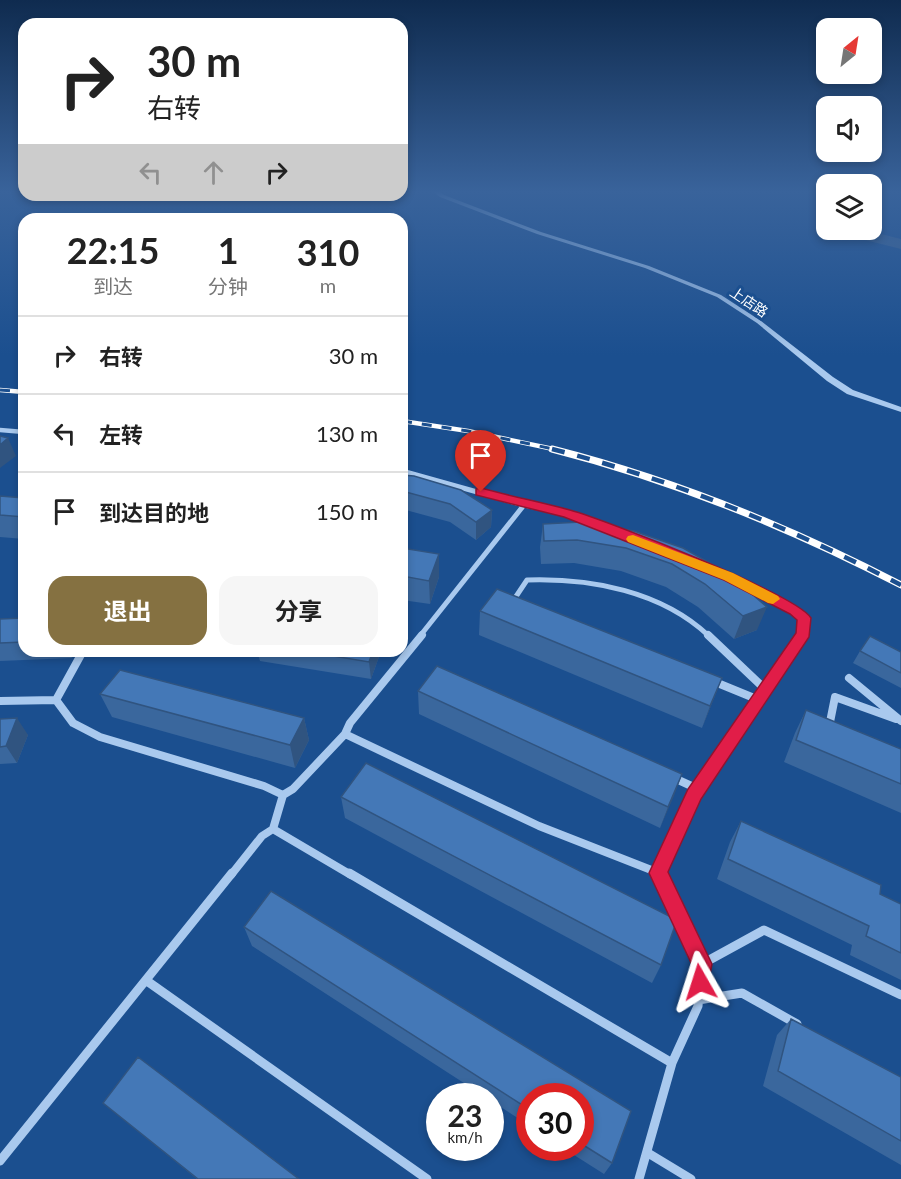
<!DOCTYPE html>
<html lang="zh">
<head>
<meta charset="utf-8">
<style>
	:root { --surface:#fff; --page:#f6f6f6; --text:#222; --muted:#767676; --line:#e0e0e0; --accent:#857141 }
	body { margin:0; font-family:Lato,"Noto Sans SC",sans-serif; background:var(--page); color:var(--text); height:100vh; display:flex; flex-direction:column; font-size:22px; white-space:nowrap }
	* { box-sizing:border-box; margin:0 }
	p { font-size:20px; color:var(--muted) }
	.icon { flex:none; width:33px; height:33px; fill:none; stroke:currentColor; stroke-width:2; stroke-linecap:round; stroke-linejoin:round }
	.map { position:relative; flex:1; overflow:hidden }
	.sheet { position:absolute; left:18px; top:213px; width:390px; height:444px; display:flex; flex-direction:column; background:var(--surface); border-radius:18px; box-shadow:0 3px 9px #0003 }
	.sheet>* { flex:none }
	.guide { position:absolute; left:18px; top:18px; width:390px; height:183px; border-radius:18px; box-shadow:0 3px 9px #0003; background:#fff; color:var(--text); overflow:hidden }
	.needle { width:39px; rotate:30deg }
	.tools { position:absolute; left:816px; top:18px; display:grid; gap:12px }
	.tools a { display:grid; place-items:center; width:66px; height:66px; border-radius:12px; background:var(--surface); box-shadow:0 3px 9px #0003; font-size:30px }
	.speed { position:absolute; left:426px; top:1083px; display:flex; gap:12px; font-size:30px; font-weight:700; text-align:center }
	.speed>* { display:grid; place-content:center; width:78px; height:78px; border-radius:50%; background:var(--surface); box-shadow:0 3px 9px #0003; line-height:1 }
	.speed small { font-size:15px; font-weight:400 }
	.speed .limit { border:9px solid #d22; background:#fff; color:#111 }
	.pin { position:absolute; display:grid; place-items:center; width:51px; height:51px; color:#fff; margin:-62px -26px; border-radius:50% 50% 50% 0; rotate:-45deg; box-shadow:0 0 6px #0007 }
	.pin .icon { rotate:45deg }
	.me { position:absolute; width:66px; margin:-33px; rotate:354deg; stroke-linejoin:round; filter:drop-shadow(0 0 4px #0008) }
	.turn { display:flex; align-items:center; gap:21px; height:126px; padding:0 30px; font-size:27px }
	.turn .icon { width:78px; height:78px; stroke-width:2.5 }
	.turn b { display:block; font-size:42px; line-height:51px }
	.lanes { display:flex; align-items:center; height:57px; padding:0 30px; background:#0003; justify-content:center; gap:30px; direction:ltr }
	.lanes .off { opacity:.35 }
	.eta { display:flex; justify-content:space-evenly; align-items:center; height:102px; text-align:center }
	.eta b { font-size:36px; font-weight:700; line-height:42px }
	.button { display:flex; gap:12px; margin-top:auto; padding:12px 30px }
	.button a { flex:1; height:69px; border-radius:18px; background:var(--accent); color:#fff; font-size:24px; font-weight:700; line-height:69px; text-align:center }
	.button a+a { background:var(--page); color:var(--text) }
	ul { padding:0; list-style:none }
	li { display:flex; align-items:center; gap:18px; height:78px; padding:0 30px; border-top:2px solid var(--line) }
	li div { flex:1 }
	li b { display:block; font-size:22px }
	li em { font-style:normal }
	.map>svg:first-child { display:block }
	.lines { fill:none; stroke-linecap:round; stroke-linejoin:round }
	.river { fill:#3c6290; fill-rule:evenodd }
	.minor-far3 { stroke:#a9c9ee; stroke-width:4.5 }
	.minor-far2 { stroke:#a9c9ee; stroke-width:5 }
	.minor-far1 { stroke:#a9c9ee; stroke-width:8 }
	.minor { stroke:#a9c9ee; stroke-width:9 }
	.tertiary { fill:#a9c9ee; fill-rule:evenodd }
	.rail-far1-casing { stroke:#fff; stroke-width:4.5 }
	.rail-casing { stroke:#fff; stroke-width:7 }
	.rail-far1 { stroke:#1b4f8f; stroke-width:3; stroke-dasharray:10; stroke-linecap:butt }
	.rail { stroke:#1b4f8f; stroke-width:4.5; stroke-dasharray:13; stroke-linecap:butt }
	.wall { fill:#3a679d }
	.shaded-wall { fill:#305480 }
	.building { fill:#4478b7; stroke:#305480; stroke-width:1.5 }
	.route { fill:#e11d48; stroke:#92132f; stroke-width:1.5 }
	.slow { fill:#f59e0b }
	.labels { text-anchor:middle; stroke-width:6; stroke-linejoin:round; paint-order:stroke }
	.far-street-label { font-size:14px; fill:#fff; stroke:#1b4f8f }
</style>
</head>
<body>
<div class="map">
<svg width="901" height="1179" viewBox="0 0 901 1179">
	<rect width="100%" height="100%" fill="#1b4f8f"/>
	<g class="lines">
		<path class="river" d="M857 230H865L901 239V249L857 238 855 234Z"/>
		<path class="minor-far3" d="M0 430 24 432"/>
		<path class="minor-far2" d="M402 471 524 505 568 514 603 527
			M733 579 795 611 804 618 801 636
			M513 601 527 580C591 578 661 591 709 636
			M420 636 524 505"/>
		<path class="minor-far1" d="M708 635 766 690
			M849 678 901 721
			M715 682 759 700
			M56 700 73 723 100 737 264 786 283 795
			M56 700 83 651
			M0 701 56 700
			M829 727 835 697 896 719
			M345 734 539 826 659 873
			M674 778 698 789
			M273 829 351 875
			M231 875 262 836 273 829 283 795 293 789 345 734 350 723 422 635
			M660 875 695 794 802 635"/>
		<path class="minor" d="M349 873 672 1063
			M702 964 764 930 901 995
			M147 981 427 1179
			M698 1000 742 993 797 1024
			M648 1153 691 1179
			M0 1161 232 873
			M639 1179 672 1063 698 1006 702 964 659 873"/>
		<path class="tertiary" d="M431 190H437L444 195 541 232 649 266 721 295 761 321 833 377 853 390 901 407V412L847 394 827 381 757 323 717 297 645 268 537 234 440 197Z"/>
		<g class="rail-far1-casing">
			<path id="rail-far1" d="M0 390 24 392
				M402 421 468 431 558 450"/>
		</g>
		<g class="rail-casing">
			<path id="rail" d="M552 449C674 480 789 527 901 585"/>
		</g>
		<use href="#rail-far1" class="rail-far1"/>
		<use href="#rail" class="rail"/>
	</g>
	<path class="wall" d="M402 475 492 510 491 527 476 540 450 522 402 509Z
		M0 496 24 498V539L0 537Z
		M543 524 683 548 757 630 734 639 698 607 666 587 621 571 574 563 541 564 540 547Z
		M402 548 439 577 430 604 402 600Z
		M480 611 722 678 702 728 479 635Z
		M24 618V651H74L72 658 0 661V619Z
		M257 651H380V654L371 679 260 661Z
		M860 651 901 652V688L853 663Z
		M418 691 682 774 660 828 419 714Z
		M100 694 304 718 309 740 295 768 112 717Z
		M806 710 901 749V813L784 762 795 733Z
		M0 719 28 735 17 763 0 764Z
		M341 797 661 965 652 983 345 818Z
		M741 821 880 894 901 904V980L850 955 852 945 717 879 730 842Z
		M271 891 631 1111 612 1163 604 1174 563 1148H580V1096H530V1126L490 1100V1096H484L252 946 244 927Z
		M791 1019 901 1077V1165L763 1086 777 1035Z
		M103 1103 299 1179H197Z"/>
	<path class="shaded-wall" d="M8 438 16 456 0 468V445Z
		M492 510 491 527 476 540V522Z
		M439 554V577L430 604 429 581Z
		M767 607 757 630 734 639 743 616Z
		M68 651H74L72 658Z
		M373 651H380V654L371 679 369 662Z
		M722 678 713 701 702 728 710 706Z
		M17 718 28 735 17 763 6 746Z
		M304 718 309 740 295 768 290 745Z
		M682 774 674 796 660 828 668 807Z"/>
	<path class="building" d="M0 436 8 438 0 445Z
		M402 475 414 476 461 490 492 510 476 522 450 504 402 491Z
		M0 496 24 498V517L0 515Z
		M581 522 634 531 683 548 728 573 767 607 743 616 705 584 672 564 626 548 577 540 544 541 543 524Z
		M402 548 439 554 429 581 402 576Z
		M497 589 722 678 710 706 480 611Z
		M24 618V642L0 643V619Z
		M870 636 901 652V673L860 651Z
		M303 651H373L369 662Z
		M437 666 682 774 668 807 418 691Z
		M120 670 304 718 290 745 100 694Z
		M806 710 901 749V784L796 740Z
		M17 718 6 746 0 747V719Z
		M366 763 677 920 661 965 341 797Z
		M741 821 881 885 880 894 901 904V953L866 936 869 926 728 859Z
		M271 891 631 1111 612 1163 580 1143V1096H530V1110L244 927Z
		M791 1019 901 1077V1141L778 1071Z
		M138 1057 299 1179H198L103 1103Z"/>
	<linearGradient id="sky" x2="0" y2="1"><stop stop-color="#0f2b4f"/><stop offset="0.54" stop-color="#39639b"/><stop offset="1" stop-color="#39639b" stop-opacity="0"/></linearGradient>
	<rect width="901" height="355" fill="url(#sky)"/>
	<path class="route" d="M481 488C510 496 540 502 570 510 606 520 796 594 811 618L809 637 701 799 668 872 712 964 707 989 700 992 693 989 690 982 692 965 649 873 688 789 796 633 797 620 790 614 724 580 564 517 476 495V489Z"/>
	<path class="slow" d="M633 535 733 573 778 596 780 599 773 604 768 603 724 580 628 542 626 539 628 536Z"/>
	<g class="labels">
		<g class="far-street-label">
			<text transform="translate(749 302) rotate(34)" y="5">上店路</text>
		</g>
	</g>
</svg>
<div class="tools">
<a><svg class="needle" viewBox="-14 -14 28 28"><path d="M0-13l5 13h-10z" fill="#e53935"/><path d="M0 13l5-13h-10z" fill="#767676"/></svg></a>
<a><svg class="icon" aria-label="sound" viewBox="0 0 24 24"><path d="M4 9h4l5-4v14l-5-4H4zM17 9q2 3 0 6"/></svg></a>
<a><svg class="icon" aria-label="layers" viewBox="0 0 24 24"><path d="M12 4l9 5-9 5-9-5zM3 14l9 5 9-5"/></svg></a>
</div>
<div class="speed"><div>23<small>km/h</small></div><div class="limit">30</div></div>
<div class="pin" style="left:481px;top:492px;background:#d93025"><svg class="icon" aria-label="arrive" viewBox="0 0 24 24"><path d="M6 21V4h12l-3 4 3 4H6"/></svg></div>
<svg class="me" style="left:700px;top:982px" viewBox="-20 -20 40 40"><path d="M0-17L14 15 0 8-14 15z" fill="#e11d48" stroke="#fff" stroke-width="4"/></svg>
<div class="guide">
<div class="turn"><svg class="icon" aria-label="right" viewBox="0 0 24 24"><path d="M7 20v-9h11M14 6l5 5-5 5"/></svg><div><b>30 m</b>右转</div></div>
<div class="lanes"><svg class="icon off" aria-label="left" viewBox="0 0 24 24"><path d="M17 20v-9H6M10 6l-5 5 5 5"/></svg><svg class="icon off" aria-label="ahead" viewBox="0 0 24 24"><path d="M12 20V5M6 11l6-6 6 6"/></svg><svg class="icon" aria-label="right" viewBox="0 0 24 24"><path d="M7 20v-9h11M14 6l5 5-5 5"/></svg></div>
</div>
<section class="sheet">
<div class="eta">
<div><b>22:15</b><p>到达</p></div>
<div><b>1</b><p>分钟</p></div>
<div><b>310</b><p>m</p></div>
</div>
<ul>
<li><svg class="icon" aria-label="right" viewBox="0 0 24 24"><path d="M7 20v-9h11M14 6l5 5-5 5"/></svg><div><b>右转</b></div><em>30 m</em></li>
<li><svg class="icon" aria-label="left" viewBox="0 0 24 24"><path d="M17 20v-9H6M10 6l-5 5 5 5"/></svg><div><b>左转</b></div><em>130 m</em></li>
<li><svg class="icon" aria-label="arrive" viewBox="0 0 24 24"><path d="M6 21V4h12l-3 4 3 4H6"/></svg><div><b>到达目的地</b></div><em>150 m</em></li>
</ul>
<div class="button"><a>退出</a><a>分享</a></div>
</section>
</div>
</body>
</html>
